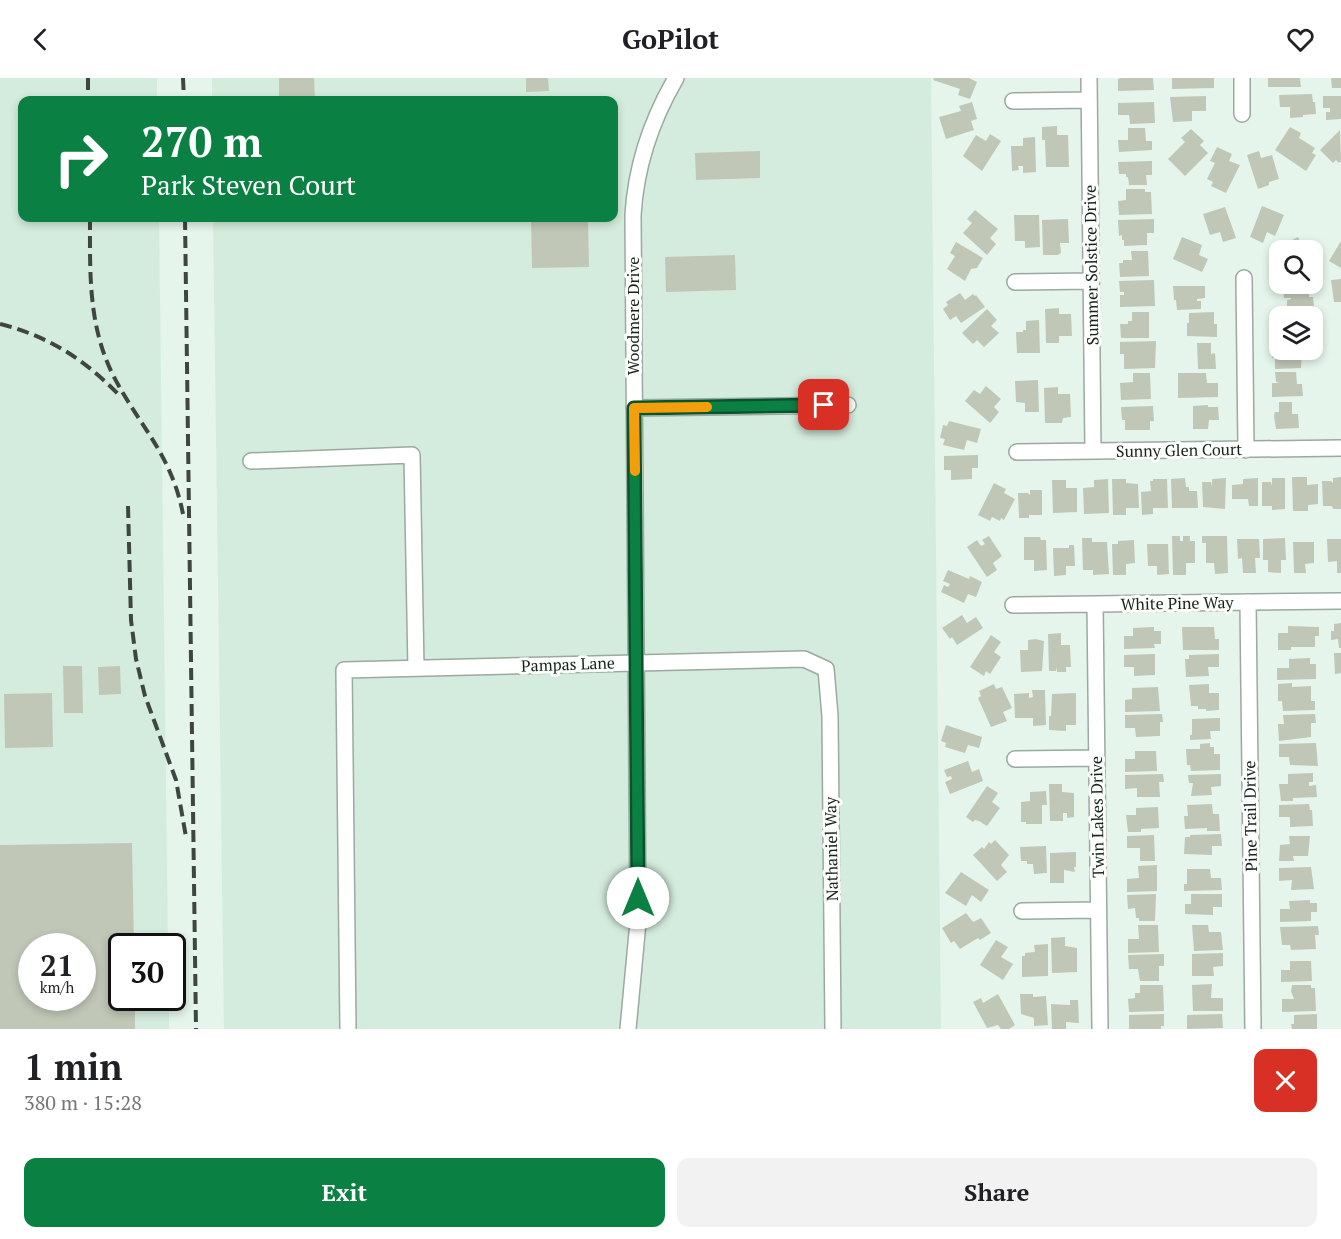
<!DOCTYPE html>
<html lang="en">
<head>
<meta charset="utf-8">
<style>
	:root { --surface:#fff; --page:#f2f2f2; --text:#202124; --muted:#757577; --accent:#0b8043 }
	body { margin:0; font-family:"PT Serif",serif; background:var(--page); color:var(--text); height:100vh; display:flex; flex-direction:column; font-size:22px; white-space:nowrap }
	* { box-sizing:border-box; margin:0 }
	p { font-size:20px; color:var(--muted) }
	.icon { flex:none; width:33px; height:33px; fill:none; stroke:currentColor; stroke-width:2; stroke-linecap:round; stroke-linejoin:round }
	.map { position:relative; height:951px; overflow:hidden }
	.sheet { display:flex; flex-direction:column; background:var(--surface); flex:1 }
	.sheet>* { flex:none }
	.hud { position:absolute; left:18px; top:18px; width:600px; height:126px; border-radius:12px; box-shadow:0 3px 9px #0003; background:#0b8043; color:#fff; overflow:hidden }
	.buttons { position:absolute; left:1269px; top:162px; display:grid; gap:12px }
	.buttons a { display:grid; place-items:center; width:54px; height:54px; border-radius:12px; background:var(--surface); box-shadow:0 3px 9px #0003; font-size:30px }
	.speed { position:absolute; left:18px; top:855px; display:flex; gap:12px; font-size:30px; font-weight:700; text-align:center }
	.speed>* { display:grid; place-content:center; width:78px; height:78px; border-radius:50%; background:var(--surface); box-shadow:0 3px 9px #0003; line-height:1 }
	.speed small { font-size:15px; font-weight:400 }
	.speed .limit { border:3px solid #111; border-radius:9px; background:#fff; color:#111 }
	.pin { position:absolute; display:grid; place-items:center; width:51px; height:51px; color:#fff; margin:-26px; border-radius:12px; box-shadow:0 3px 9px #0006 }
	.me { position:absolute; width:66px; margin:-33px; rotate:0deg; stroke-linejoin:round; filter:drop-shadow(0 0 4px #0008) }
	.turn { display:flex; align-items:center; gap:21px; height:126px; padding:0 24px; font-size:27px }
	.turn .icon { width:78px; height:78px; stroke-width:2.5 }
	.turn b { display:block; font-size:42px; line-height:51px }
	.round { display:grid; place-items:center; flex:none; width:63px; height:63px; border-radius:12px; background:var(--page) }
	.headline { display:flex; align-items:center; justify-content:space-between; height:102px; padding:0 24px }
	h1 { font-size:36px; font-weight:600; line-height:45px }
	.action { display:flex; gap:12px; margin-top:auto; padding:12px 24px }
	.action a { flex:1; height:69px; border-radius:12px; background:var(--accent); color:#fff; font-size:24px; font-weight:600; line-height:69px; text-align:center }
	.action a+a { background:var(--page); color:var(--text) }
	header { display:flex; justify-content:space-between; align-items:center; height:78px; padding:0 24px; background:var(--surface); font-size:27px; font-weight:600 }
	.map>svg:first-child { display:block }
	.built { fill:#d4ecdd; fill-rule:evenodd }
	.building { fill:#c0c7b7; fill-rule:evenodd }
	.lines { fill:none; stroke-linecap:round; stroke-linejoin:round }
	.minor-casing { stroke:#9ba9a0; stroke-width:18 }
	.minor { stroke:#fff; stroke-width:15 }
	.rail { stroke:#3f4641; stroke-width:4; stroke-dasharray:12 6; stroke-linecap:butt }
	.route-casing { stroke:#07532c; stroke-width:15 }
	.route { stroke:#0b8043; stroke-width:10 }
	.slow { stroke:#f59e0b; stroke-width:10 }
	.labels { text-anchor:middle; stroke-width:6; stroke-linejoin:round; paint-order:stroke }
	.street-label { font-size:16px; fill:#1b201d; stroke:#fbfffc }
</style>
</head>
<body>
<header><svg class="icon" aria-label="back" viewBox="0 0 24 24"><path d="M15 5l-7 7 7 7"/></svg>GoPilot<svg class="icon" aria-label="heart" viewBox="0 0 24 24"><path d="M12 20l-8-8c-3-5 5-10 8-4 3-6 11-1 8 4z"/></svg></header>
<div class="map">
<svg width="1341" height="951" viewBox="0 0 1341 951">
	<rect width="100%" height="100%" fill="#e5f5eb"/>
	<path class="built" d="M0 0H157V22H22V140H159L168 868H122V920H169V951H0ZM32 868H82V920H32Z
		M212 0H931L941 951H224L213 140H614V22H212Z"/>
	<path class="building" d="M279 0H314L315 22H279Z
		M526 0H548L549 13 526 14Z
		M934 0H969L977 4 970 21 958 17 960 11 933 2Z
		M1121 0H1153L1154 12 1118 13V1Z
		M1172 0H1214V10L1172 11Z
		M1268 0H1300L1301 9H1268Z
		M1331 0H1341V10H1332Z
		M1312 16 1313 24H1315L1316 36 1303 37V39L1290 40V29H1280L1279 17Z
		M1206 18V33H1192V43L1173 44 1170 19Z
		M1323 18H1341V41L1326 42V34H1330V30H1323Z
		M972 24 977 41 971 43 974 52 946 61 939 39 961 33 959 28Z
		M1154 24 1155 45 1130 46 1129 37H1118V25Z
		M1057 48V57H1068L1069 89H1046L1045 62H1042V49Z
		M1290 49 1301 55 1299 60 1315 70 1312 75 1316 77 1306 93 1275 72Z
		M1128 50H1145L1146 63H1152V72L1119 74 1118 62H1128Z
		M1191 51 1204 63 1200 67 1208 75 1185 98 1168 81 1185 64 1181 60Z
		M1340 52 1341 83 1339 85 1336 82 1333 85 1320 72Z
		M990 56 1001 63 982 93 963 78 976 57 986 63Z
		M1035 59 1036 94 1023 95V88H1018L1019 92 1012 93 1011 68H1023V60Z
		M1217 69 1232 76 1229 83 1240 87 1226 115 1211 108 1213 104 1207 101 1215 85 1210 83Z
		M760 73V100L696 102 695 75Z
		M1259 73 1261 80 1272 77 1279 101 1269 104V107L1258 111 1247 77Z
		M1152 83V97H1146L1147 107H1129L1128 99H1126V96H1119L1118 84Z
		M1126 111H1145V114H1151L1152 136 1119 137 1118 123 1126 122Z
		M1262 128 1284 137 1275 158 1267 154 1263 165 1250 159Z
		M1225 129 1236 160 1223 164 1220 154 1210 157 1203 136Z
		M975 132 998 151 990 160 996 166 987 177 963 155 972 145 967 141Z
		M1014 137H1039L1040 169 1025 170V163H1015Z
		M531 140H588L589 189 532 190Z
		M1068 141 1069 165H1060L1061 175 1058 177H1043L1042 142Z
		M1154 141V155H1147V167L1124 168V162H1122V157L1119 158 1118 142Z
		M1182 159 1202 167 1199 177 1208 181 1202 194 1173 181Z
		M1298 159 1304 172H1287L1284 166Z
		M1341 163V190L1329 183Z
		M956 164 983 180 977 190 971 191 965 203 947 191 955 178 950 175Z
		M1131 173H1148L1149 198 1120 199 1119 185H1123V182H1132Z
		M735 177 736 212 666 214 665 179Z
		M1341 201V224H1334L1331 202Z
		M1154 202 1155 228 1120 229V217H1124V214H1120L1119 203Z
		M1309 206V219H1313L1314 229 1287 230V222L1291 221V220H1284L1283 207Z
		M1173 208H1205V220L1197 221V223H1201V231L1177 232 1176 222H1174Z
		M960 215 965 222 973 216 975 218 976 217 985 229 961 245 956 238 950 242 943 231 948 227 946 224Z
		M1059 230V236H1071L1072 258H1059V265H1046L1045 231Z
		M987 231 997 242 991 248 999 255 984 269 977 262 973 266 962 255Z
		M1304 233V235H1310V238H1283V234Z
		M1132 234H1149V260H1121L1120 246H1128V243H1132Z
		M1214 234V246H1217V259L1187 258V245H1189V235Z
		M1039 242 1040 275H1017L1016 254H1023V252H1026V243Z
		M1271 244H1280V258H1272Z
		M1156 263 1155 290 1124 291V276H1120V264Z
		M1197 265H1211V276L1215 275 1216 291H1198Z
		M1271 266H1280V272H1302L1301 290 1275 291V281H1280V280H1272Z
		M1275 294H1296L1297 306H1302L1303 318 1272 319V305H1280L1276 304Z
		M1133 295H1150L1151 321 1121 322 1120 305 1133 304Z
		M1178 295H1206L1207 305H1218V319L1178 320Z
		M1038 302 1039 334H1025V325L1016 324 1015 303Z
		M986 308 1001 321 994 329 999 334 990 345 965 323 974 312 980 316Z
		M1058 309V316H1070L1071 339 1063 340 1062 345H1045L1044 310Z
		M1279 324H1292V336H1298L1299 350 1276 351 1274 338 1275 334H1279Z
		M1208 327V329H1218L1219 342H1209L1208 351H1193V328Z
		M1153 328 1154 343H1150V352H1125V342H1122L1121 329Z
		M949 343 981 351 977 365 967 362 964 372 943 367 945 361 940 360 943 347 947 348Z
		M978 377V390H972V401L951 402V392H944V378Z
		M1292 399H1307V407L1318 406V426L1308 427V433H1293Z
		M1341 399V431H1333L1332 428H1323L1322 403H1331L1333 405V400Z
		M1185 400 1186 409H1189V413H1197L1198 430H1172L1171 401Z
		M1226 400 1225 431 1203 429 1202 404H1211L1212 409V401Z
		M1258 400V428H1249L1248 421H1232V407L1243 406V401Z
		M1272 400H1285V431L1272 432V428H1262V404H1271L1272 408Z
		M1108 401 1109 435 1084 436 1083 410 1094 409V402Z
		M1112 401H1126V405L1138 406 1139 430H1126V437H1113Z
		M1153 401H1167L1168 430H1153V436L1142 437 1141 414 1151 413 1150 403H1153Z
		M1052 402H1066V410H1077V434L1053 435Z
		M994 405 1006 411 1004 415 1015 421 1004 442 1001 440 1000 443 992 439 990 443 978 437Z
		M1030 412H1042V437H1029V440H1019L1018 415H1028L1030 417Z
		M989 458 1002 478 993 485 997 492 987 499 967 469 977 462 981 468 985 466 982 462Z
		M1172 458H1180V463H1183V458H1190V463H1195V485H1186V497H1173Z
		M1202 458H1227L1228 495 1215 496 1214 485H1206V465H1202Z
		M1024 459H1040L1041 462H1046L1047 492 1034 493V482H1024Z
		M1082 460H1092V464H1107L1109 496 1093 497V492H1083Z
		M1285 460 1286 482H1281V495L1268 494V482H1263V461Z
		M1237 461H1259L1260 480H1255L1256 495H1243L1242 480 1238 481Z
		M1327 461H1341V495H1337V483L1328 484Z
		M1134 462 1135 485 1126 486V497H1113L1112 466H1118V463Z
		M1293 464H1314V485L1305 486 1306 495H1294Z
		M1147 466H1168L1169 496 1157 497V488H1148Z
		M1069 467H1074L1075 488H1066V497L1054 498 1053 470H1069Z
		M948 492 969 501 970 498 982 504 976 519 968 516 964 525 941 514 944 507 948 509 950 506 943 503Z
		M962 537 967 545 976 539 983 550 957 567 952 559 950 561 942 550Z
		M1341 545V570H1339L1338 561 1331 562V553H1334V546Z
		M1288 548 1319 549V558H1315V569H1291V572H1278V555H1288Z
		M1154 549V553H1161V566H1154L1155 570 1124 571V558H1133V550Z
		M1182 549H1214L1215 561H1219V572H1183Z
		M1061 555V567H1070L1071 589H1066V594H1057V589L1056 593H1049L1048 556Z
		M991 557 1001 564 994 574 1001 579 990 596 986 593 984 598 970 589Z
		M1035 561 1044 563 1042 593 1021 594 1020 572H1028V562Z
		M1334 575H1341V595L1335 596Z
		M1155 576V597L1134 598V589H1124V577Z
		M1219 576V589H1208L1209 598 1186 599 1185 581H1189V577Z
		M1310 580V586H1316V601L1277 602V590H1289V581Z
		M63 588H82L83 635H64Z
		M120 588 121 616 99 617 98 589Z
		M1292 605V609L1311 608V623H1315V632L1283 633 1282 623H1278V606Z
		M994 606 996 611 1002 609 1012 630 1003 634 1007 643 991 649 978 620 981 618 979 613Z
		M1209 606V615H1219V632L1206 633V631H1198V628H1191L1189 607Z
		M1158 609 1160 633 1125 634V622L1132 621V610Z
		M1032 612H1045L1046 647 1033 648V640H1015L1014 616 1029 615V620L1033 619Z
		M52 615 53 669 5 670 4 616Z
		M1076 615V647H1066V653L1049 652V638H1051L1052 616Z
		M1162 636 1163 644H1160V658L1136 659 1135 650H1125V637Z
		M1315 636 1316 645H1311V659L1279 663 1278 646H1284L1283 637Z
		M1220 640V653H1210L1211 661 1190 662V657H1192V641Z
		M946 647 982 659 979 670 968 667 965 675 945 669 946 665 941 663Z
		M1210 665V669H1214V676H1220V692L1191 693 1190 687H1187L1186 671H1200V666Z
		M1316 665 1318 688 1290 687 1289 679H1279V666Z
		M1135 673H1156L1157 693 1125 694V681H1135Z
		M968 683 972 694 979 691 983 703 950 716 945 704 952 701 951 698 947 699 944 692Z
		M1313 695V704H1309V708L1316 707 1317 719 1293 720V723H1281L1279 706H1288V696Z
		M1163 696 1164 704H1159L1160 719H1137V710L1125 711V697Z
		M1221 696V708L1211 709 1212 717 1191 718 1193 705H1189L1188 697Z
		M1049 706H1062V714L1074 715V739L1067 740V735H1063V743H1050Z
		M987 708 998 715 992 724 1000 730 987 748 979 743 975 742 973 744 966 739Z
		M1046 713 1047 727H1042V746H1026V744H1021V724L1030 723V714Z
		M1212 726 1213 736H1219L1220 753H1207V750L1185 751 1184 738H1188L1187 727Z
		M1309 726 1310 732H1312L1313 748 1290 749V739H1279V727Z
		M1158 729 1159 750 1141 751V754H1128L1126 737H1136V730Z
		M1221 756 1222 768H1212V777L1184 776 1185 759H1190V757Z
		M1154 757 1155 783H1140V770H1127V758Z
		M1289 758H1310L1308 778H1293L1294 783H1279L1280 767 1290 766Z
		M995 762 1009 777 1001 787 1007 794 997 803 973 777 982 769 984 771 989 764 991 766Z
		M132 765 134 868H122V920H135V951H0V767ZM32 868H82V920H32Z
		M1046 768 1047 795 1034 796 1033 786H1027V783H1021L1020 769Z
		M1076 774V789H1074L1075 794 1064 792V805H1050V775Z
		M1157 787V813L1127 814V801L1139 800 1138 788Z
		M1311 789 1314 811 1291 812 1292 802 1279 803V790Z
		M1187 791H1210L1211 800H1221L1222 812 1184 813V806H1187Z
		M961 794 989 812 981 824 972 817 966 828 945 815Z
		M1156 816 1155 843H1139V840H1136L1135 830 1128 831 1127 817Z
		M1191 816H1222V829H1213V837L1185 836V826H1191Z
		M1310 822V825H1317V834H1311V843L1280 844V831H1290L1289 823Z
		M966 835 973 844 981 840 991 855 980 862 978 860 960 871 954 863 951 865 942 850Z
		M1138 847H1158L1159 874 1128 875V861H1139Z
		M1192 847H1208L1209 854H1221L1223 872 1194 873Z
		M1318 848 1319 857H1315L1316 871 1291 872 1290 867H1282L1280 849Z
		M1065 859V868L1077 870V894L1052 895 1051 860Z
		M996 862 1008 869 1001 879 1013 886 1003 902 980 887Z
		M1048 866V898L1022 899V878H1025V875L1035 874 1034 867Z
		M1223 875V888L1213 889 1214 898H1192V876Z
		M1164 876V888H1159V903H1140L1138 891H1129L1128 877Z
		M1290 883H1311L1312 903 1281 904V892H1290Z
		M1212 906 1211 920H1223V933H1193L1192 907Z
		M1140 907H1163L1164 933 1129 934 1128 921 1135 920V915H1140Z
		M1292 907H1311V910H1315L1316 933 1282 934V921H1294L1291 913Z
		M998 916 1015 947 1009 951H1001L998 947 987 950 973 924 981 920 983 925Z
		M1020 916H1033V919L1046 918 1048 947 1034 948V940L1021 936Z
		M1070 922H1078L1079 945 1066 944V951H1052L1051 926 1070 927Z
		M1164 936V948H1161V951H1129V937Z
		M1222 936 1223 950 1187 951V937Z
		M1317 936V951H1292L1291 946H1294V937Z"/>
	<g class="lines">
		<g class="minor-casing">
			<path id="minor" d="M1089 0 1093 373
				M1242 0V36
				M1013 23 1089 22
				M1244 200 1246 372
				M1015 204 1091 203
				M634 330 848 327
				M1017 374 1341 370
				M251 383 412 377 416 590
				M1248 524 1253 951
				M1095 526 1100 951
				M1013 527 1341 523
				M1015 681 1097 680
				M1022 833 1098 832
				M348 951 344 592 804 581 826 591 830 638 833 951
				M628 951 638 844 633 137C636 87 651 43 676 0"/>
		</g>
		<use href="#minor" class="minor"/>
		<path class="rail" d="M88 0V22
			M183 0 184 22
			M90 140C90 194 88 247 113 297 139 348 171 375 183 436
			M185 140 196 951
			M0 246C48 258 84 281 118 316
			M128 428 131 542 136 581 145 618 176 702 186 759"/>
	</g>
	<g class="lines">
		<g class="route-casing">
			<path id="route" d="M638 820 634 330 824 327"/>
		</g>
		<use href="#route" class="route"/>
		<path class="slow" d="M635 393 634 330 707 329"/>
	</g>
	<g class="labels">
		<g class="street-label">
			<text transform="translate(1091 187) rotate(-91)" y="6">Summer Solstice Drive</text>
			<text transform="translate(633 238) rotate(-90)" y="6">Woodmere Drive</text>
			<text transform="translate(1179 372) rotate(-1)" y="6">Sunny Glen Court</text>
			<text transform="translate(1177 525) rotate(-1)" y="6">White Pine Way</text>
			<text transform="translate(568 586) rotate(-2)" y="6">Pampas Lane</text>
			<text transform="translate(1250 738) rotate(-91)" y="6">Pine Trail Drive</text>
			<text transform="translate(1097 739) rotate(-91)" y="6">Twin Lakes Drive</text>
			<text transform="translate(831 771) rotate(-91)" y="6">Nathaniel Way</text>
		</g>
	</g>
</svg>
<div class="buttons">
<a><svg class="icon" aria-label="search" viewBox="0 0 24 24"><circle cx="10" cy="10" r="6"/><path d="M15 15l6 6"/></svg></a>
<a><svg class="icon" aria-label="layers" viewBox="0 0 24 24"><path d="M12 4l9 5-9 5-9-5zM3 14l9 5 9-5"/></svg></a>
</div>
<div class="speed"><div>21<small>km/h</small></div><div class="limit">30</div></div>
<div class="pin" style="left:824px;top:327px;background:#d93025"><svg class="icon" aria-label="arrive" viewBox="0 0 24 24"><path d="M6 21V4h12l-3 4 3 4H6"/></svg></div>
<svg class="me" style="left:638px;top:820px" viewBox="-20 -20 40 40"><circle r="19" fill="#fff"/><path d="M0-13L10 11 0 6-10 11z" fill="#0b8043"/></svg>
<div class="hud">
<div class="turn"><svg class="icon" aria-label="right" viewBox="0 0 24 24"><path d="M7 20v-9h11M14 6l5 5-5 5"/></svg><div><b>270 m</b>Park Steven Court</div></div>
</div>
</div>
<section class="sheet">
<div class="headline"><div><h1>1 min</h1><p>380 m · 15:28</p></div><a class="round" style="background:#d93025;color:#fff"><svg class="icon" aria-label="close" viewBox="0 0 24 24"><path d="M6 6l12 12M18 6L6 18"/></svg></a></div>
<div class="action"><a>Exit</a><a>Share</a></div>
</section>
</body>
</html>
